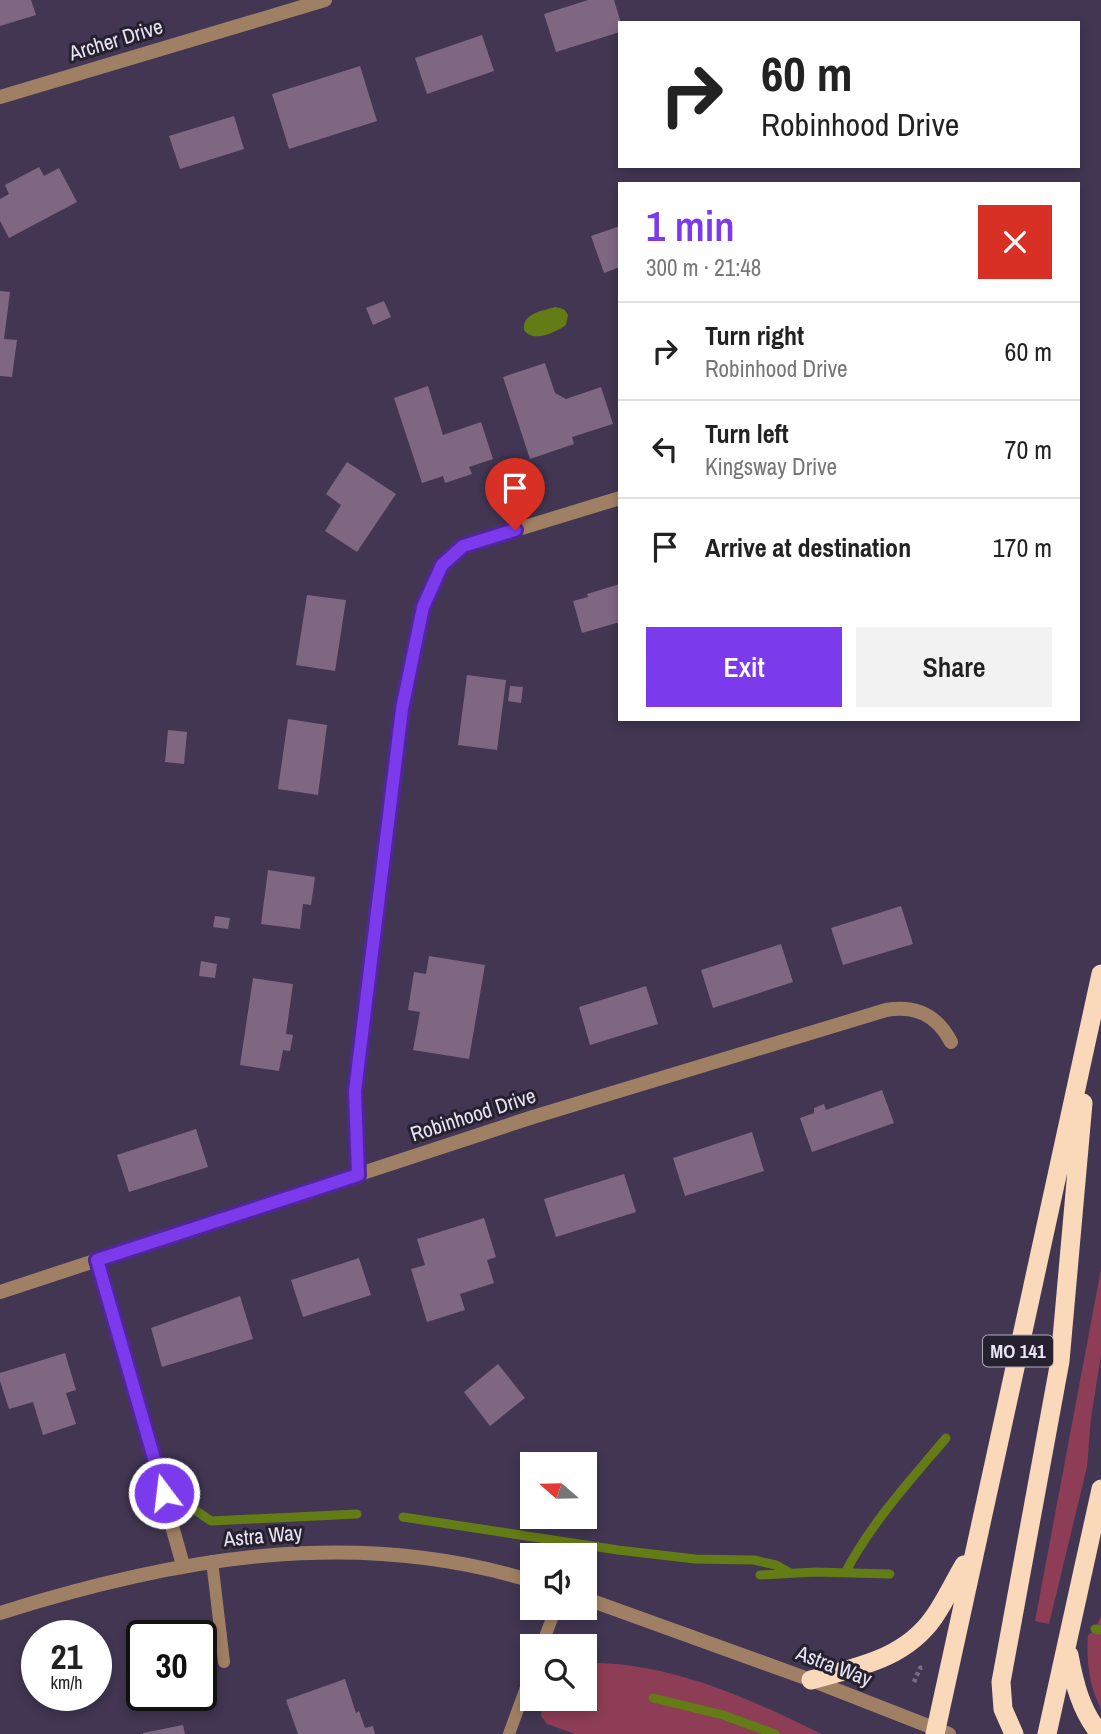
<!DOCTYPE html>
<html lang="en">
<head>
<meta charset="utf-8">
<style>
	:root { --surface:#fff; --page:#f2f2f2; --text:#222; --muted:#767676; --line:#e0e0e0; --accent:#7c3aed }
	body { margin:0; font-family:"Archivo Narrow",sans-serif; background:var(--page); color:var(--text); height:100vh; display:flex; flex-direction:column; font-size:26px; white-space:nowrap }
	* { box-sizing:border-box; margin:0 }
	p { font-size:23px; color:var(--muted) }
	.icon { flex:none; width:38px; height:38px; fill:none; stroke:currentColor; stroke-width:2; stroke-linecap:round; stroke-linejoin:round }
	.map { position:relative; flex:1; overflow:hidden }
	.drawer { position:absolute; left:618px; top:182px; width:462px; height:539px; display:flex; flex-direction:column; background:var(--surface); border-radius:0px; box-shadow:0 4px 10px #0003 }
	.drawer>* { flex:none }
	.hud { position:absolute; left:618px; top:21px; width:462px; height:147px; border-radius:0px; box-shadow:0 4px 10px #0003; background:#fff; color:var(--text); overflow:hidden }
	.needle { width:46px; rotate:290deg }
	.fabs { position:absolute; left:520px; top:1452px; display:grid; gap:14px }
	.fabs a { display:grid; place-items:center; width:77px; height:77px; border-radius:0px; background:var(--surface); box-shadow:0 4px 10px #0003; font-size:35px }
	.speed { position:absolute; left:21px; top:1620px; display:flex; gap:14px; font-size:35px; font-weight:700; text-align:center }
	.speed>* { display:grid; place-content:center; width:91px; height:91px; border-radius:50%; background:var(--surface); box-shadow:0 4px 10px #0003; line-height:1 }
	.speed small { font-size:18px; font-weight:400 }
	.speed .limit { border:4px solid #111; border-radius:10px; background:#fff; color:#111 }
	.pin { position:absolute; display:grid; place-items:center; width:60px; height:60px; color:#fff; margin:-72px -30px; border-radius:50% 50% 50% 0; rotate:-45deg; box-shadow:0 0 7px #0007 }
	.pin .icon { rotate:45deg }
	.me { position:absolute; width:77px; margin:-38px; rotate:345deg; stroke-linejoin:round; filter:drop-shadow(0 0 5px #0008) }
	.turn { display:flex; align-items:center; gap:24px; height:147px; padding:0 28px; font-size:32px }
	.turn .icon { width:91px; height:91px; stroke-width:2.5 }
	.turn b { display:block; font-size:49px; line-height:60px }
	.round { display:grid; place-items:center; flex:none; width:74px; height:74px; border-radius:0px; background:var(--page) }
	.head { display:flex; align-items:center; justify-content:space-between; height:119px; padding:0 28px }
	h1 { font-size:42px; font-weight:600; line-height:52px; color:var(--accent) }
	.action { display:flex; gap:14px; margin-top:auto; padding:14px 28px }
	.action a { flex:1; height:80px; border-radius:0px; background:var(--accent); color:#fff; font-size:28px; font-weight:600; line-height:80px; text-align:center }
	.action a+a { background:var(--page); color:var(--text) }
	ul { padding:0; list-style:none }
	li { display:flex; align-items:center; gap:21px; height:98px; padding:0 28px; border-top:2px solid var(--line) }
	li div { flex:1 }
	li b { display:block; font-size:26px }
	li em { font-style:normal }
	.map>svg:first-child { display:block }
	.green { fill:#8e3d57 }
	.water { fill:#647c15 }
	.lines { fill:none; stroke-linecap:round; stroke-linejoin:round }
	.stream { stroke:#647c15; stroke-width:9 }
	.building { fill:#7f6782 }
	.path { stroke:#7a6f88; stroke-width:4.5; stroke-dasharray:3.5 3.5; stroke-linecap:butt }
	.service { stroke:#a08064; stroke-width:12 }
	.minor { stroke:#a08064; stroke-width:14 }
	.tertiary { stroke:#a08064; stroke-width:14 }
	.trunk { stroke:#fad8ba; stroke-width:19 }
	.route-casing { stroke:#51269a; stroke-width:18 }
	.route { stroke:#7c3aed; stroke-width:12 }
	.labels { text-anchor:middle; stroke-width:6; stroke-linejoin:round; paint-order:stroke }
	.shield { fill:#26212e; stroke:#b0aaba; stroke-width:2 }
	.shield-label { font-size:19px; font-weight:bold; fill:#ebe4f6 }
	.street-label { font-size:21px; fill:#ebe4f6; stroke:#26212e }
</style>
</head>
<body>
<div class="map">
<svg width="1101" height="1734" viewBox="0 0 1101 1734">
	<rect width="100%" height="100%" fill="#423652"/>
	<path class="green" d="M1101 1269V1355L1091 1418 1087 1467 1049 1624 1035 1621Z
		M1101 1616V1709C1089 1685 1086 1661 1088 1635L1094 1631Z
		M597 1663C677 1665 752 1700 822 1734H575L547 1724 541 1716 543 1699H584L585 1666Z"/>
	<path class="water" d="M555 307C562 308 565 309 568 315L566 325C555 333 533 343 524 330 522 313 542 311 555 307Z"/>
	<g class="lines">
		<path class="stream" d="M188 1505 211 1521 357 1514
			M403 1517 618 1550 695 1559 754 1560 776 1565 790 1573
			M845 1573C871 1523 910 1481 946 1438
			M760 1575 815 1572 890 1574
			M1095 1629 1101 1630
			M653 1698 723 1715 775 1734"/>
	</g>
	<path class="building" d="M0 0H31L36 15 0 26Z
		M588 0H614L621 23 620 32 556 52 544 14Z
		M482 35 494 71 427 94 415 58Z
		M360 66 377 121 289 149 272 94Z
		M234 116 244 149 180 169 169 136Z
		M39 167 44 176 59 168 77 202 9 238 0 221V199L9 194 5 185Z
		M620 226V267L604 273 591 236Z
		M0 291 10 292 4 339 17 340 12 377 0 376Z
		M384 301 391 317 373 325 366 308Z
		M545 363 555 393 566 399 601 387 613 424 572 437 574 444 530 459 503 377Z
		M428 386 443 435 481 422 493 459 469 467 472 474 445 483 443 476 422 483 394 398Z
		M347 462 396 494 357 552 325 531 341 505 326 494Z
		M620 584V622L582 633 573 601 588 597 587 594Z
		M307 595 346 600 335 671 296 665Z
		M467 675 506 680 497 750 458 745Z
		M510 686 523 687 521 703 508 701Z
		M288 719 327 725 318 795 278 789Z
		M168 730 187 732 184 764 165 762Z
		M268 870 315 877 311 905 303 904 300 929 261 924Z
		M901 906 913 944 843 965 831 928Z
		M215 916 230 918 228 929 213 927Z
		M781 944 793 982 713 1008 701 970Z
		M429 956 485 965 469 1059 413 1050 420 1012 408 1010 414 972 426 974Z
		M201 961 217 964 215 978 199 976Z
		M253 978 293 984 286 1034 293 1035 290 1051 283 1050 279 1071 240 1065Z
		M646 986 658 1024 590 1045 579 1007Z
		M882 1090 894 1123 812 1152 800 1118 814 1113V1108L824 1104 826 1110Z
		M196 1129 208 1167 129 1192 117 1155Z
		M752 1132 764 1171 685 1196 673 1158Z
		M624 1174 636 1212 556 1237 544 1199Z
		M484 1218 496 1257 487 1260 494 1283 460 1294 465 1310 427 1322 411 1269 425 1265 417 1239Z
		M359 1258 371 1295 303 1317 291 1280Z
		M240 1296 253 1339 162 1367 151 1328Z
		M65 1353 76 1390 66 1393 76 1424 43 1435 33 1402 9 1409 0 1381V1373Z
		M498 1364 525 1398 490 1426 464 1392Z
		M345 1679 356 1713 359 1711 365 1728 373 1726 375 1734H298L286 1700Z
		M183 1725 185 1734H143V1733Z"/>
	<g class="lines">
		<path class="path" d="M914 1682 920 1668 925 1667"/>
		<path class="service" d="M212 1561 224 1662
			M541 1647 556 1608
			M509 1734 532 1671"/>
		<path class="minor" d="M0 97 325 0
			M358 1175 355 1091 402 709 423 608 442 565 463 546 620 498
			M97 1260 183 1565
			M0 1292 533 1117 886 1010C916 1005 937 1015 951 1042"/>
		<path class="tertiary" d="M584 1598 811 1680 949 1734
			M0 1613C175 1558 353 1526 532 1581"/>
		<path class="trunk" d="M1069 1655C1074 1683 1081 1711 1100 1734
			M811 1680C857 1667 905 1659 934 1617 945 1601 954 1582 964 1565
			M935 1734 1101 974
			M1014 1734 1003 1709 1001 1682 1060 1361 1083 1103
			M1047 1734 1101 1489"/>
	</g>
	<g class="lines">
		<g class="route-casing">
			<path id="route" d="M164 1493 97 1260 358 1175 355 1091 402 709 423 607 442 565 463 546 515 530"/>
		</g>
		<use href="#route" class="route"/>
	</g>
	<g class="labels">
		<rect class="shield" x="983" y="1335.5" width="70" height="31" rx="5"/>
		<g class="shield-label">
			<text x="1018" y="1358">MO 141</text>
		</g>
		<g class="street-label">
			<text transform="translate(116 40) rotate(-17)" y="7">Archer Drive</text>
			<text transform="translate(473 1115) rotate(-18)" y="7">Robinhood Drive</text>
			<text transform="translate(263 1536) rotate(-5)" y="7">Astra Way</text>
			<text transform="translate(834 1666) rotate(21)" y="7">Astra Way</text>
		</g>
	</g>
</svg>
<div class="fabs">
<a><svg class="needle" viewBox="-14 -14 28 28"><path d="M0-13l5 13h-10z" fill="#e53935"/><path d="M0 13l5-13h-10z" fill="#767676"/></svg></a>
<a><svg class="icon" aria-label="sound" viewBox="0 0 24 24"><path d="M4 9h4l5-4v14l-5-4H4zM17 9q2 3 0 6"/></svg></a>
<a><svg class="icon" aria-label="search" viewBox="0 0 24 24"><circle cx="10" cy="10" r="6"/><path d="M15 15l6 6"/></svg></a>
</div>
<div class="speed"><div>21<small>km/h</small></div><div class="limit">30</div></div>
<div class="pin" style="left:515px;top:530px;background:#d93025"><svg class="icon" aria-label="arrive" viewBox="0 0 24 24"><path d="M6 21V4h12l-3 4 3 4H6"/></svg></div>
<svg class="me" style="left:164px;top:1493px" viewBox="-20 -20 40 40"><circle r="17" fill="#7c3aed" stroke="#fff" stroke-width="3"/><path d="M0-11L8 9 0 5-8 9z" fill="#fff"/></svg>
<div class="hud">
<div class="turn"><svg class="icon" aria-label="right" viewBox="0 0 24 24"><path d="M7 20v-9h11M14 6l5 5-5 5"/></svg><div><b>60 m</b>Robinhood Drive</div></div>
</div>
<section class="drawer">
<div class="head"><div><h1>1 min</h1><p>300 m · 21:48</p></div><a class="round" style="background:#d93025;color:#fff"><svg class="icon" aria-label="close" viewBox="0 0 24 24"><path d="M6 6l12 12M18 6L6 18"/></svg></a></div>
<ul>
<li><svg class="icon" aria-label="right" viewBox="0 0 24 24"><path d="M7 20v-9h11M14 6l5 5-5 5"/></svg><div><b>Turn right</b><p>Robinhood Drive</p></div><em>60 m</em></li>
<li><svg class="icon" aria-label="left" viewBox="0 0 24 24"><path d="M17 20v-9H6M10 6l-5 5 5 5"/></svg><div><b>Turn left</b><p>Kingsway Drive</p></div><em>70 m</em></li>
<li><svg class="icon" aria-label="arrive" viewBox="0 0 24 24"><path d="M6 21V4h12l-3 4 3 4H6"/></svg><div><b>Arrive at destination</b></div><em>170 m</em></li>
</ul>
<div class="action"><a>Exit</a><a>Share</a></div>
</section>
</div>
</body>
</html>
